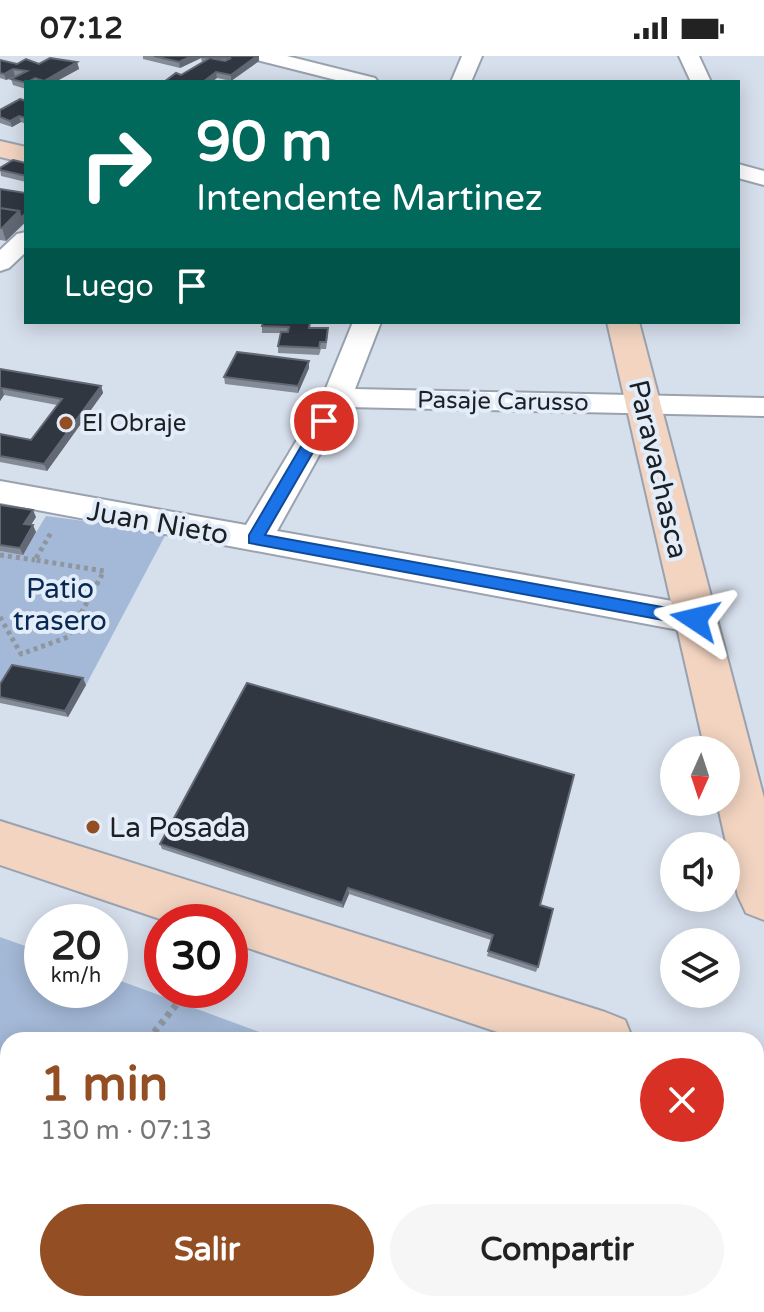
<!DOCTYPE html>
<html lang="es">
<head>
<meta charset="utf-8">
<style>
	:root { --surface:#fff; --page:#f6f6f6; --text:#222; --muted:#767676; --accent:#934e23 }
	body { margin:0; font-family:"Varela Round",sans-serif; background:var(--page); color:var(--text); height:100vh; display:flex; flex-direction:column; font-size:30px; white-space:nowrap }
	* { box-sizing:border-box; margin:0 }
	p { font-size:26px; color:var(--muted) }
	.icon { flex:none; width:44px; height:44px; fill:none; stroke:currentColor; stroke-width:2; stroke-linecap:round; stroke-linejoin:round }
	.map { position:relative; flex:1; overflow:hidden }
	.sheet { position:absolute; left:0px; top:976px; width:764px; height:280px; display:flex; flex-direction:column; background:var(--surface); border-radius:24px 24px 0 0; box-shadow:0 4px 20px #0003 }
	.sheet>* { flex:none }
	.banner { position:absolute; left:24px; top:24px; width:716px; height:244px; border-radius:0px; box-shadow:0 4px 20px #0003; background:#00695c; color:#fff; overflow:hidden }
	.needle { width:52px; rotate:183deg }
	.fabs { position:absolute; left:660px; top:680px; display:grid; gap:16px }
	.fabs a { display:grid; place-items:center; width:80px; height:80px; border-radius:50%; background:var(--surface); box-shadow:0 4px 20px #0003; font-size:40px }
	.speed { position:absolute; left:24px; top:848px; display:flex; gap:16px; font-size:40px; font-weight:700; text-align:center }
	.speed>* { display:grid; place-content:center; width:104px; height:104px; border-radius:50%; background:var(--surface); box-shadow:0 4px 20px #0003; line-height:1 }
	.speed small { font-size:20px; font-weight:400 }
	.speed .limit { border:12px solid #d22; background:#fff; color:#111 }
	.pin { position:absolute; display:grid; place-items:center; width:68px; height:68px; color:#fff; margin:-34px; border:4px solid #fff; border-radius:50%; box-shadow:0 2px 8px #0007 }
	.me { position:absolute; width:88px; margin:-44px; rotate:280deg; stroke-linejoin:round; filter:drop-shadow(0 0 6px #0008) }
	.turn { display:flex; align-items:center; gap:28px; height:168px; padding:0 40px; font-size:36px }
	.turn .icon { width:104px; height:104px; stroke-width:2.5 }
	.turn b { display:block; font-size:56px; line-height:68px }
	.then { display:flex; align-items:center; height:76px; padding:0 40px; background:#0003; gap:16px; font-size:30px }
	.round { display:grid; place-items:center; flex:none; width:84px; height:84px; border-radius:42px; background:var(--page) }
	.overview { display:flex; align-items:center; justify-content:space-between; height:136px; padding:0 40px }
	h1 { font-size:48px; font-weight:700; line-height:60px; color:var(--accent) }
	.button { display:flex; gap:16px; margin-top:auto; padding:16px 40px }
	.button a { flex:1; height:92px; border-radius:48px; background:var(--accent); color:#fff; font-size:32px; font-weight:700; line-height:92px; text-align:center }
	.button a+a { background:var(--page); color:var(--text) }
	.status { display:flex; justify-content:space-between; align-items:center; height:56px; padding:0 40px; background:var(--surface); direction:ltr }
	.status svg { height:22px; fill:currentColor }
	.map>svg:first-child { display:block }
	.green { fill:#a4b9d7 }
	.water { fill:#7394c1 }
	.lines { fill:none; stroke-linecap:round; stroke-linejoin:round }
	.street-casing { stroke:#99a2ae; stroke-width:4 }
	.secondary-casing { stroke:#99a2ae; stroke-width:4 }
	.path-far1 { stroke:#8f96a0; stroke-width:5; stroke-dasharray:4 4; stroke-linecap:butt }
	.path { stroke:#8f96a0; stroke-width:7; stroke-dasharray:5 5; stroke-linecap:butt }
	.street { fill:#fff; fill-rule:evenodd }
	.secondary { fill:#f2d4c1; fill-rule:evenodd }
	.wall { fill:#838b96 }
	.shaded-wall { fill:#626974 }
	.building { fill:#303741; stroke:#626974; stroke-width:2 }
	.route { fill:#1a73e8; stroke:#114b97; stroke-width:2 }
	.poi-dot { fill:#934e23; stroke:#e3ecf9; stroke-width:3 }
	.labels { text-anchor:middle; stroke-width:8; stroke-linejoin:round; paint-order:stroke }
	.far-street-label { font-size:24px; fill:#1c2024; stroke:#e3ecf9 }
	.far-poi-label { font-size:24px; fill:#1c2024; stroke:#e3ecf9; text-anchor:start }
	.street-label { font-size:28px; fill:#1c2024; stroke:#e3ecf9 }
	.park-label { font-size:28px; fill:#072953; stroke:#e3ecf9 }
	.poi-label { font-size:28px; fill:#1c2024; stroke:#e3ecf9; text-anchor:start }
</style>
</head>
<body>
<div class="status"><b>07:12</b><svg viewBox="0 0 49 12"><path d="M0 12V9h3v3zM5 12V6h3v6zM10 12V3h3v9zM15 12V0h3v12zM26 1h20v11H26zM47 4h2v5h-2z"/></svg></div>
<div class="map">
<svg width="764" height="1256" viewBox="0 0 764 1256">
	<rect width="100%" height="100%" fill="#d6dfec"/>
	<path class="green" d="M46 460 167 476 86 629 15 615 0 640V495L23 498Z
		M0 881 42 896V934H110V921L281 984H8V1248H756V1159L764 1163V1256H0Z"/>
	<path class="water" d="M0 1142 8 1146V1248H125L132 1256H0Z"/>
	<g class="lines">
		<g class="street-casing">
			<path id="street" d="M254 0H287L375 22 378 26H344L257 4Z
				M462 0H482L471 26H451Z
				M679 0H699L711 26H691Z
				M738 108 764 115V129L738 122Z
				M26 176V196L9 212 0 215V194L17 178Z
				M353 266H381L355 333 764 342V360L346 351 277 475 695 549 708 553 713 563 708 573 695 577 0 447V425L246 469 322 342Z"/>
		</g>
		<g class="secondary-casing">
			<path id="secondary" d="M0 85 26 91V107L0 101Z
				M607 266H639L764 742V864L746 857 738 840 717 746H726V694H705Z
				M0 765 605 956 625 964 633 984H521L230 886V866H169L0 809Z
				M756 1014 764 1017V1076L756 1073Z"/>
		</g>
		<path class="path-far1" d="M0 499 35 504
			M0 561 21 598 68 581 104 515 35 504 52 475"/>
		<path class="path" d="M148 984 188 934
			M0 1049 8 1054
			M183 1248 188 1256
			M578 1248V1256"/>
		<use href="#street" class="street"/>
		<use href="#secondary" class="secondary"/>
	</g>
	<path class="wall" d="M143 0H259V5L231 25 217 22 181 19 202 6 201 2 180 12 143 3Z
		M0 4 17 8 77 6 79 13 55 26H26V33L13 29 11 23 17 20H15L6 24 0 22Z
		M26 45V68L21 66 12 71 0 67V54Z
		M26 107V126L1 120 0 112Z
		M0 133 26 137V166L6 185 0 184Z
		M262 270 328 272V279L326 293H321L319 299 278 297V290L281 277H262Z
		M309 305V312L298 337 225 328 224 321Z
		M0 313 101 330 103 337 47 415 0 406V378L31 384 57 349 4 339 0 345Z
		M0 449 36 461 31 469 36 476 23 499 0 495Z
		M0 628 86 629 68 661 0 647Z
		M160 788 540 849 538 911 536 916 487 900 491 884 349 838 343 852 162 793Z"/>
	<path class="shaded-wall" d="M192 0H206L201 1V2L180 12 179 6Z
		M257 0H259V5L231 25V19Z
		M77 6 79 13 55 26H45L44 25Z
		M13 13 15 20 6 24 4 18Z
		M216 16 217 22 212 26H203Z
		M19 60 21 66 12 71 10 65Z
		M19 155 23 168 6 185 2 172Z
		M26 157V166L23 168 21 162Z
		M309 305V312L298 337V330Z
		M101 330 103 337 47 415 44 408Z
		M2 332 4 339 0 345V335Z
		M33 454 36 461 27 475 24 468Z
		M33 469 36 476 23 499 20 492Z
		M83 622 86 629 68 661 65 655Z
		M348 832 349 838 343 852 342 847Z"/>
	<path class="building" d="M154 0H192L179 6Z
		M202 0H257L231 19 216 16 203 26H164L176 17 181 19 210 2 225 5 231 2 201 1Z
		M50 2 77 6 44 25 35 22 26 27 11 23 27 15 13 13 4 18 0 17V4L17 8 26 3 39 8Z
		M20 43 26 45V62L19 60 10 65 0 61V54Z
		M13 104 26 107V120L0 114V112Z
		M0 133 26 137V157L21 162 19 155 0 152Z
		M0 152 19 155 2 172H0Z
		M263 266H310L309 272H328L326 286H320L319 292 278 290 281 276H288L289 271 262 270Z
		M237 296 309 305 298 330 224 321Z
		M0 313 101 330 44 408 0 400V378L31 384 62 343 2 332 0 335Z
		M0 449 33 454 24 468 33 469 20 492 0 489Z
		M12 609 83 622 65 655 0 641V628Z
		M247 627 574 719 540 849 553 853 538 911 488 895 493 879 348 832 342 847 160 788Z"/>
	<path class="route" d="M324 361 331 365 265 479 695 557 703 563 695 570 249 487V479L316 365Z"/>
	<g class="poi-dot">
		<circle cx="66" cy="367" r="8"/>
		<circle cx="93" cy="771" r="8"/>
	</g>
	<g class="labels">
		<g class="far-street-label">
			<text transform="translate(503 345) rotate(1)" y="8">Pasaje Carusso</text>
		</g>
		<g class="far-poi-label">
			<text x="82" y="375">El Obraje</text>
		</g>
		<g class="street-label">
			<text transform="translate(659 413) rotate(77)" y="10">Paravachasca</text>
			<text transform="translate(158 466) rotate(10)" y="10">Juan Nieto</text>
		</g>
		<g class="park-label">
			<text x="60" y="542">Patio<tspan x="60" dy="32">trasero</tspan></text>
		</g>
		<g class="poi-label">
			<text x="109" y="781">La Posada</text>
		</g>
	</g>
</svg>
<div class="fabs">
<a><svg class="needle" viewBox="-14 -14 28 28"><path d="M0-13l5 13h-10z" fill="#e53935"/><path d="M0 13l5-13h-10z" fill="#767676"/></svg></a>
<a><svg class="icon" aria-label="sound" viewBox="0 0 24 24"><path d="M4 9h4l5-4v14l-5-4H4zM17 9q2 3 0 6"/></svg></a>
<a><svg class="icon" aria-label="layers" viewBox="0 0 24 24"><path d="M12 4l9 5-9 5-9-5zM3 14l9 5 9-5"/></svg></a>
</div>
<div class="speed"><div>20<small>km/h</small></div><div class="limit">30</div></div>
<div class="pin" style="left:324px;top:365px;background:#d93025"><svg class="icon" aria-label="arrive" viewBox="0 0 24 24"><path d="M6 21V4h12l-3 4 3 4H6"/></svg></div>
<svg class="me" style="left:695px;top:563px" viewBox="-20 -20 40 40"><path d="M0-17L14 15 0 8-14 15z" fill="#1a73e8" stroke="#fff" stroke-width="4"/></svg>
<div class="banner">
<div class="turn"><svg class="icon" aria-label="right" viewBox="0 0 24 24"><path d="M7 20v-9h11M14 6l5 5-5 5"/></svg><div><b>90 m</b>Intendente Martinez</div></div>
<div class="then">Luego<svg class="icon" aria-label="arrive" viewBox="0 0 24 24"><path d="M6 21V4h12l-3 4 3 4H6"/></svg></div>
</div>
<section class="sheet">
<div class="overview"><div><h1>1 min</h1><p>130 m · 07:13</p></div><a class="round" style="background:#d93025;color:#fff"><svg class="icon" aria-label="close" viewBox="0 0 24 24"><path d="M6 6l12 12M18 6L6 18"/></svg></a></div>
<div class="button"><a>Salir</a><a>Compartir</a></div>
</section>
</div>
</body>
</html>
